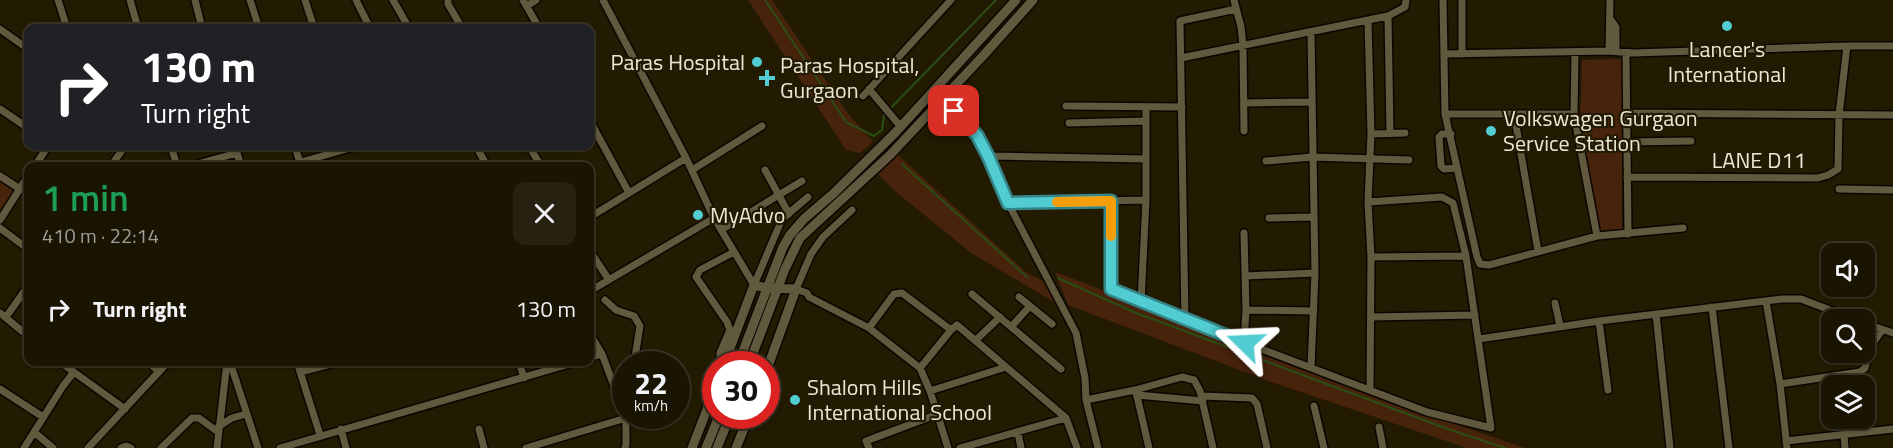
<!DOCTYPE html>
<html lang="en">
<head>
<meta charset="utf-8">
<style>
	:root { --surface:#1a1402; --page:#272111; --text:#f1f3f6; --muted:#9f9e99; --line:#383324 }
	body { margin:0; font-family:"Titillium Web",sans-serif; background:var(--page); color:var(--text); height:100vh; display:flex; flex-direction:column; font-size:22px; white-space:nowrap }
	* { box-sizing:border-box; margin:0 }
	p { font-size:20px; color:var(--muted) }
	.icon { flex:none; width:33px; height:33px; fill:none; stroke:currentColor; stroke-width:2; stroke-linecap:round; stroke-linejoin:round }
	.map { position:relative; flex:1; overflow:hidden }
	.side { position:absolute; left:24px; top:162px; width:570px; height:204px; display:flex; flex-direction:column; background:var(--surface); border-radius:12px; box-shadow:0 2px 4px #0004,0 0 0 2px var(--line) }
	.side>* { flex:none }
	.hud { position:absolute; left:24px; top:24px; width:570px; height:126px; border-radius:12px; box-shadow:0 2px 4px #0004,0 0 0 2px var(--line); background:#202124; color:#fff; overflow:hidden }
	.fabs { position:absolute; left:1821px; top:243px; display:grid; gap:12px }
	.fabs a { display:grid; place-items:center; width:54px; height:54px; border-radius:12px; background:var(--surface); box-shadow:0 2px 4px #0004,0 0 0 2px var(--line); font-size:30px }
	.speed { position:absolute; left:612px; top:351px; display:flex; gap:12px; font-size:30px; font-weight:700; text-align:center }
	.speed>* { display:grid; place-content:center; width:78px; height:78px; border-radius:50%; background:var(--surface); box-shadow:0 2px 4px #0004,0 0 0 2px var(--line); line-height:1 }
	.speed small { font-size:15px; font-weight:400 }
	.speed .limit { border:9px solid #d22; background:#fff; color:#111 }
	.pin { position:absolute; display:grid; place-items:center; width:51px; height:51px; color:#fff; margin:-26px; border-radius:12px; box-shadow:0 3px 9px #0006 }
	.me { position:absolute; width:66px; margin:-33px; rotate:291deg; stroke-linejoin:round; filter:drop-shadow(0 0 4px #0008) }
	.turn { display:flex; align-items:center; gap:21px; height:126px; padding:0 18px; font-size:27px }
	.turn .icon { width:78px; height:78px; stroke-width:2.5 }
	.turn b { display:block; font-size:42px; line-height:51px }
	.round { display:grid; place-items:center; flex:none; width:63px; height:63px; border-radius:12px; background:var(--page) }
	.overview { display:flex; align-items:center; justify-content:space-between; height:102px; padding:0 18px }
	h1 { font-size:36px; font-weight:600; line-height:45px; color:#1e9e55 }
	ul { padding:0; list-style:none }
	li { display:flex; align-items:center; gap:18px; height:90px; padding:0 18px }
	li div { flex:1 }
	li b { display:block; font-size:22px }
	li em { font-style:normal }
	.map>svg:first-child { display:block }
	.green { fill:#47230c }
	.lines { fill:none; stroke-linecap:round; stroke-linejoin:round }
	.stream { stroke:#2b4e15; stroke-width:2 }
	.street-casing { stroke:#0c0600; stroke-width:10 }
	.secondary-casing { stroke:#0c0600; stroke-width:12 }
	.street { stroke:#61593e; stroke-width:7 }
	.secondary { stroke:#61593e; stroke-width:9 }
	.route-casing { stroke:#358588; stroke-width:15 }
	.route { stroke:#51ccd1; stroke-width:10 }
	.slow { stroke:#f59e0b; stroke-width:10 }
	.poi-dot { fill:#51ccd1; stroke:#221b02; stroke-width:2 }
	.labels { text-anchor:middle; stroke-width:4.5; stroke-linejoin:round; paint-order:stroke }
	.poi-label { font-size:22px; fill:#ebe7d7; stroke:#221b02; text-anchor:start }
	.street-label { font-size:22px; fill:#ebe7d7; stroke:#221b02 }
</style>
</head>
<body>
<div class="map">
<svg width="1893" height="448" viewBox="0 0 1893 448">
	<rect width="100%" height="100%" fill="#221b02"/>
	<path class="green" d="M748 0H772L846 111 873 142 860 153 846 150Z
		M1622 59V230L1601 231 1580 124 1582 60Z
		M897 154 1026 272 1048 284 1056 303 971 253 896 192 878 174Z
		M0 176 20 189 0 220Z
		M1055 272C1107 291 1157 313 1208 333 1313 374 1418 412 1525 448H1467L1274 383 1068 305Z"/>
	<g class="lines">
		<path class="stream" d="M765 0 846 122 874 136 882 130 884 115 996 0
			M902 164 1027 277
			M1058 278 1136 313 1445 428 1505 448"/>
		<g class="street-casing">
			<path id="street" d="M58 0 67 28
				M130 0 138 28
				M195 0 202 28
				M250 0 259 28
				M305 0 314 28
				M356 0 370 28
				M393 0 409 28
				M448 0V4L462 28
				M523 0 539 28
				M603 0 686 158 714 218 754 285
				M1234 0 1241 27 1243 46 1244 131
				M1443 0 1445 114 1477 257 1480 264 1489 265 1597 236 1683 228
				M1462 0V54
				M527 6 536 0
				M1388 16 1390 133
				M1611 20 1616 27V51
				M1368 21 1371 134 1368 202 1371 257 1370 390
				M0 29 28 49
				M1311 33 1315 273 1311 367
				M1609 51 1610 0
				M1575 53 1574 114 1597 236
				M1626 53 1628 234
				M1445 54 1609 51 1633 53 1847 46H1893
				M1181 58 1388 16 1405 7 1406 0
				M869 89 901 127
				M863 96 951 0
				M942 99 977 135 988 156 1008 203 1076 333 1085 378 1086 400 1098 448
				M1244 103 1311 102
				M1066 106 1182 107
				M0 109 28 128
				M1626 113 1893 115
				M1445 114H1574
				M1514 114 1538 251
				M590 121 629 193
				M1069 123 1146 121
				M1371 134 1405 133
				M1451 134H1442L1439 137 1441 166 1444 169 1457 168
				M1626 142 1691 141
				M171 146 177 166
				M235 146 241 166
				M295 146 300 163
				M476 146 487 166
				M529 146 541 166
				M479 151 488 146
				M988 156 1146 159
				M1266 161 1312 157 1409 160
				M35 166 48 146
				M111 166 125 146
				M190 166 237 153
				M287 166 357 146
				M692 170 762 126
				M765 170 789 214
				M0 176 20 189
				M1627 177 1818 178 1828 175 1838 169 1839 115 1847 46
				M1839 189 1893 190
				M1111 201V289L1185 320 1427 412 1491 428 1466 256 1453 203 1442 197 1368 202
				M1008 203 1146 200
				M852 210 823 237 811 254 796 289 807 293 809 297 869 328 920 368 930 391 948 448
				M590 217 686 158
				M1269 218 1313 217
				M0 220 28 176
				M0 228 28 249
				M721 230 802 181
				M1244 233 1246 310 1244 343
				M590 251 609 280
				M1371 257 1466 256
				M1245 276 1315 273
				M754 285 782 219 808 197
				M590 291 714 218
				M972 294 1061 369
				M1019 297 1052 324
				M605 300 616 310 634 316 640 326 635 357V364
				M1766 301 1780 384 1787 448
				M1141 302 1146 200V107
				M1555 303 1560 326
				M1712 307 1729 448
				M1246 310 1314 311
				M0 313 28 336
				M1656 314 1670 448
				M6 317 28 286
				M1372 317 1475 315
				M1185 320 1180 21 1236 9
				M1599 321 1608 390
				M1864 323 1893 333
				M1011 327 1030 306
				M869 328 894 294 902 293 951 330
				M590 334 602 354 626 418V445L625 448
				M1479 339 1599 321 1782 299H1801L1856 320
				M976 340 1000 317
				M590 357 602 354
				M60 362 125 409
				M148 362 158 371
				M230 362 258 448
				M297 362 320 435
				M519 362 524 378
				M725 362 720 359V353L730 330 727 322 696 277 700 270 734 252
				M920 368 951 330 957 325 1066 418 1077 448
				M300 372 338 362
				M1780 384 1860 372 1865 368 1869 349 1882 330
				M0 389 43 417
				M930 391 1006 367
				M1136 392 1149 448
				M1137 395 1203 401
				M1202 396 1252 398 1257 404 1267 448
				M1086 400 1135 390 1182 377 1194 380 1200 391 1213 448
				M1314 406 1324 448
				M219 426 232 418 246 414
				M1379 427 1383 448
				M341 429 346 448
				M479 429 484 448
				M34 432 53 448
				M1018 433 1021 448
				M1844 434 1845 448
				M1786 441 1893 429
				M24 448 63 386 74 372
				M88 448 168 362
				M121 448 126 446 131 448
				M161 448 192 418H199L218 432
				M217 448 227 362
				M280 448 576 362
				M526 448 626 418 628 416
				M869 448 866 441 938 414
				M960 448 1066 418"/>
		</g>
		<g class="secondary-casing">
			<path id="secondary" d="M724 364 754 285 767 288 796 289 766 372
				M738 364 783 247 790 235 804 219 834 193 895 133 1016 0
				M749 364 785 269 800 238 890 155 982 57 1033 0
				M692 448 716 386
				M706 448 719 416
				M717 448 730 416
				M736 448 749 416"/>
		</g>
		<use href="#street" class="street"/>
		<use href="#secondary" class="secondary"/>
	</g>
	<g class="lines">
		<g class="route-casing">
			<path id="route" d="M954 111 977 135 988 156 1008 203 1111 201V289L1245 343"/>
		</g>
		<use href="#route" class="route"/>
		<path class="slow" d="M1057 202 1111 201V236"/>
	</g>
	<g class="poi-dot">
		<circle cx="1727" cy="26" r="6"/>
		<circle cx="757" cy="62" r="6"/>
		<path d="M764 69h6v6h6v6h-6v6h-6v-6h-6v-6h6z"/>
		<circle cx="1491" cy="131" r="6"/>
		<circle cx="698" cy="215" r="6"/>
		<circle cx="795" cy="400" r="6"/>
	</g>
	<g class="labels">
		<g class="poi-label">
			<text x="1727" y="57" text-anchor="middle">Lancer's<tspan x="1727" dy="25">International</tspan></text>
			<text x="745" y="70" text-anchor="end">Paras Hospital</text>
			<text x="780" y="73">Paras Hospital,<tspan x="780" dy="25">Gurgaon</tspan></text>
			<text x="1503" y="126">Volkswagen Gurgaon<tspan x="1503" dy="25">Service Station</tspan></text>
			<text x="710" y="223">MyAdvo</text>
			<text x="807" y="395">Shalom Hills<tspan x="807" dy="25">International School</tspan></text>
		</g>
		<g class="street-label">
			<text x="1759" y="168">LANE D11</text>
		</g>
	</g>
</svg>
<div class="fabs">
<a><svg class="icon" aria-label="sound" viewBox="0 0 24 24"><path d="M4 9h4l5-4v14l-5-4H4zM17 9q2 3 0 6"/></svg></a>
<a><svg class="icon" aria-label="search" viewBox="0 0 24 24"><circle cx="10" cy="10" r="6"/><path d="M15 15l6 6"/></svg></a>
<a><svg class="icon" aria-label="layers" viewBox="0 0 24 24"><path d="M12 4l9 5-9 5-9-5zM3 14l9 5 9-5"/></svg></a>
</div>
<div class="speed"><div>22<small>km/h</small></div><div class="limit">30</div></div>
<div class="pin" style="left:954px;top:111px;background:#d93025"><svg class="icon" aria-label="arrive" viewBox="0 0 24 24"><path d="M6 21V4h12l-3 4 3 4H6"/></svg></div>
<svg class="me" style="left:1245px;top:343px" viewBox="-20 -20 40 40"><path d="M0-17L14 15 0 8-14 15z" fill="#51ccd1" stroke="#fff" stroke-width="4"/></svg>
<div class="hud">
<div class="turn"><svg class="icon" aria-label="right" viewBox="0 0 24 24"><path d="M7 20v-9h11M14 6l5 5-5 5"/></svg><div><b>130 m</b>Turn right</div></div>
</div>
<section class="side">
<div class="overview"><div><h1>1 min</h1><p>410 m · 22:14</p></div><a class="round"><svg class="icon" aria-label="close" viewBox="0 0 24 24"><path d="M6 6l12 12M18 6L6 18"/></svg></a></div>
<ul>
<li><svg class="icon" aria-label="right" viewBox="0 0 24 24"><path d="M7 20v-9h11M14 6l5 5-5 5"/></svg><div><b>Turn right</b></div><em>130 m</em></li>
</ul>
</section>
</div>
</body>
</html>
